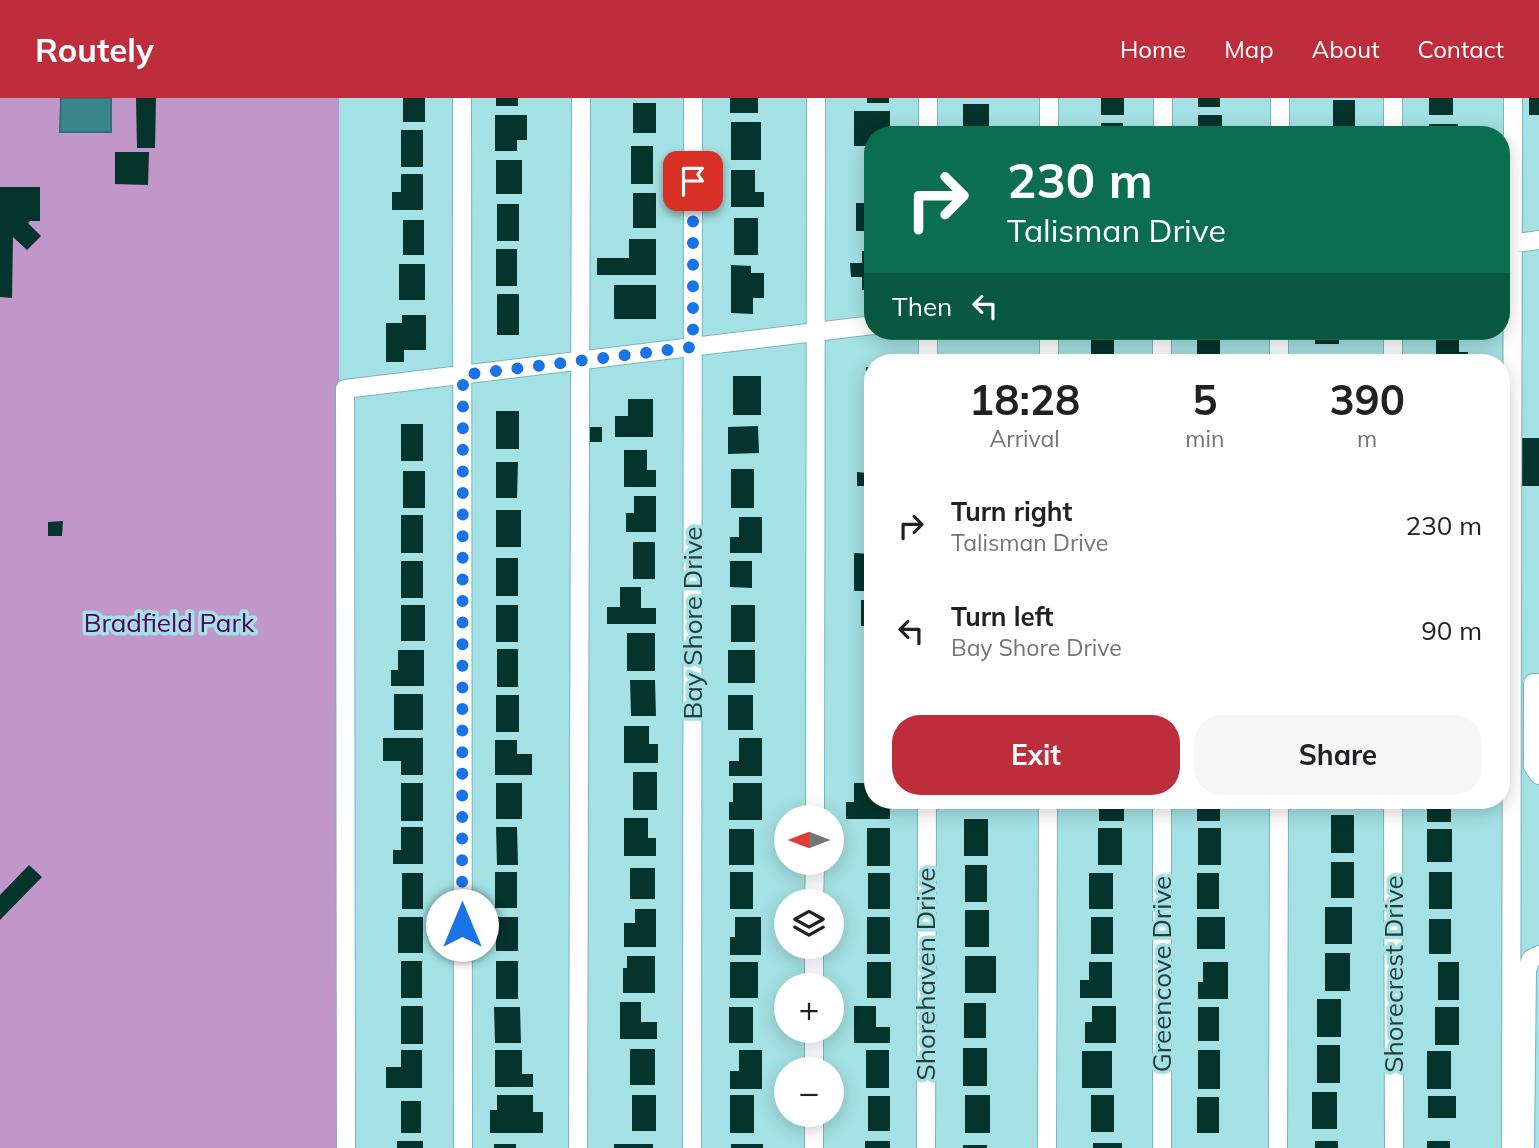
<!DOCTYPE html>
<html lang="en">
<head>
<meta charset="utf-8">
<style>
	:root { --surface:#fff; --page:#f6f6f6; --text:#202124; --muted:#757577; --accent:#be2d3c }
	body { margin:0; font-family:Mulish,sans-serif; background:var(--page); color:var(--text); height:100vh; display:flex; flex-direction:column; font-size:26px; white-space:nowrap }
	* { box-sizing:border-box; margin:0 }
	p { font-size:23px; color:var(--muted) }
	.icon { flex:none; width:38px; height:38px; fill:none; stroke:currentColor; stroke-width:2; stroke-linecap:round; stroke-linejoin:round }
	.map { position:relative; flex:1; overflow:hidden }
	.sheet { position:absolute; left:864px; top:256px; width:646px; height:455px; display:flex; flex-direction:column; background:var(--surface); border-radius:28px; box-shadow:0 4px 18px #0003 }
	.sheet>* { flex:none }
	.hud { position:absolute; left:864px; top:28px; width:646px; height:214px; border-radius:28px; box-shadow:0 4px 18px #0003; background:#0b6e4f; color:#fff; overflow:hidden }
	.needle { width:46px; rotate:270deg }
	.controls { position:absolute; left:774px; top:707px; display:grid; gap:14px }
	.controls a { display:grid; place-items:center; width:70px; height:70px; border-radius:50%; background:var(--surface); box-shadow:0 4px 18px #0003; font-size:35px }
	.pin { position:absolute; display:grid; place-items:center; width:60px; height:60px; color:#fff; margin:-30px; border-radius:14px; box-shadow:0 4px 10px #0006 }
	.me { position:absolute; width:77px; margin:-38px; rotate:0deg; stroke-linejoin:round; filter:drop-shadow(0 0 5px #0008) }
	.turn { display:flex; align-items:center; gap:24px; height:147px; padding:0 28px; font-size:32px }
	.turn .icon { width:91px; height:91px; stroke-width:2.5 }
	.turn b { display:block; font-size:49px; line-height:60px }
	.then { display:flex; align-items:center; height:66px; padding:0 28px; background:#0003; gap:14px; font-size:26px }
	.eta { display:flex; justify-content:space-evenly; align-items:center; height:119px; text-align:center }
	.eta b { font-size:42px; font-weight:700; line-height:49px }
	.button { display:flex; gap:14px; margin-top:auto; padding:14px 28px }
	.button a { flex:1; height:80px; border-radius:28px; background:var(--accent); color:#fff; font-size:28px; font-weight:700; line-height:80px; text-align:center }
	.button a+a { background:var(--page); color:var(--text) }
	ul { padding:0; list-style:none }
	li { display:flex; align-items:center; gap:21px; height:105px; padding:0 28px }
	li div { flex:1 }
	li b { display:block; font-size:26px }
	li em { font-style:normal }
	header { display:flex; align-items:center; gap:42px; box-sizing:border-box; height:98px; padding:0 35px; background:var(--accent); color:#fff }
	header strong { font-size:33px }
	nav { display:flex; gap:38px; margin-inline-start:auto; font-size:24px }
	.map>svg:first-child { display:block }
	.green { fill:#c097c8 }
	.water { fill:#39868b; stroke:#327074; stroke-width:2 }
	.building { fill:#05342d }
	.lines { fill:none; stroke-linecap:round; stroke-linejoin:round }
	.minor-casing { stroke:#7ab5b9; stroke-width:20 }
	.minor { stroke:#fff; stroke-width:18 }
	.route { stroke:#1a73e8; stroke-width:12; stroke-dasharray:0 21.6 }
	.labels { text-anchor:middle; stroke-width:7; stroke-linejoin:round; paint-order:stroke }
	.park-label { font-size:26px; fill:#550163; stroke:#a4e1e4 }
	.street-label { font-size:26px; fill:#233c3e; stroke:#a4e1e4 }
</style>
</head>
<body>
<header>
<strong>Routely</strong>
<nav><a>Home</a><a>Map</a><a>About</a><a>Contact</a></nav>
</header>
<div class="map">
<svg width="1539" height="1050" viewBox="0 0 1539 1050">
	<rect width="100%" height="100%" fill="#a4e1e4"/>
	<path class="green" d="M0 0H339V1050H0Z"/>
	<path class="water" d="M61 0H111V34H60Z"/>
	<path class="building" d="M136 0H156L155 50H137Z
		M403 0H425V24H403Z
		M496 0H518V8H496Z
		M730 0H758V15H730Z
		M867 0H889V5H867Z
		M1101 0H1124V17H1101Z
		M1198 0H1220V9H1198Z
		M1429 0H1453V17H1429Z
		M1529 0H1539V17H1529Z
		M1333 2H1355V37H1333Z
		M633 5H656V35H633Z
		M963 6H989V37H963Z
		M854 13H890V37H873V48H854Z
		M495 17H527V42H517V53H495Z
		M1198 17H1222V37H1198Z
		M731 24H761V62H731Z
		M1101 25H1123V37H1101Z
		M1429 26H1458V37H1429Z
		M401 32H423V69H401Z
		M631 48H653V86H631Z
		M115 54H149L148 87 115 86Z
		M868 59H873V96H868Z
		M496 62H522V96H496Z
		M731 72H755V94H764V109H731Z
		M401 76H423V112H392V94H401Z
		M0 89H40V123H30L28 125 41 138 27 152 13 139 12 200 0 199Z
		M633 95H656V130H633Z
		M856 105H873V133H856Z
		M497 106H519V143H497Z
		M734 120H758V157H734Z
		M403 122H424V157H403Z
		M629 141H656V177H597V160H629Z
		M496 151H517V188H496Z
		M862 153H873V191L862 192V179H851L850 165H862Z
		M399 166H425V202H399Z
		M731 167 751 168V175H764V200H753V216L731 215Z
		M614 187H656V221H614Z
		M497 196H519V237H497Z
		M402 217H426V252H404V264H386V225H402Z
		M1197 233H1220V260H1197Z
		M1315 233H1339V246H1315Z
		M1091 237H1114V258H1123V264H1083V256H1091Z
		M1436 240H1459V254H1468V264H1436Z
		M967 256H993V264H967Z
		M1314 256H1337V264H1314Z
		M866 269H873V306H866Z
		M733 278H761V317H733Z
		M628 301H653V339H615V318H628Z
		M496 313H519V351H496Z
		M867 318H873V354H867Z
		M401 326H423V363H401Z
		M758 328 759 355 728 356V329Z
		M585 329H602V344H585Z
		M1516 340H1539V388H1516Z
		M624 352H647V372H656V389H624Z
		M496 364H518L517 400H496Z
		M867 364H873V401H868V388H857V374L867 375Z
		M731 371H754V410H731Z
		M403 373H425V410H403Z
		M634 398H656V434H626V415H634Z
		M867 410H873V447H867Z
		M496 412H521V449H496Z
		M401 417H423V455H401Z
		M739 419H762V455H730V439H739Z
		M63 423 62 438H48V424Z
		M633 444H655V481H633Z
		M854 455 873 456V493H854Z
		M496 460H518V498H496Z
		M401 463H423V500H401Z
		M730 463H752V490L730 489Z
		M620 489H641V510H656V526H607V509H620Z
		M861 502H873V539H867V528H861Z
		M401 507H425V543H401Z
		M496 507H518V544H496Z
		M731 507H755V544H731Z
		M627 535H655V573H627Z
		M868 548H873V584H868Z
		M497 551H518V589H497Z
		M398 552H424V588H391V572H398Z
		M728 552H755V585H728Z
		M630 582H655L656 618H631Z
		M867 594H873V631H867Z
		M394 596H423V632H394Z
		M496 597H519V634H496Z
		M728 597H753V632H728Z
		M624 628H649V646H658V665H624Z
		M383 640H423V677H401V663H383Z
		M739 640H762V678H729V663H739Z
		M867 640H873V678H867Z
		M495 642H517V656H532V677H495Z
		M633 674H657V712H633Z
		M401 685H423V723H401Z
		M496 685H522V721H496Z
		M733 685H762V722H729V704H733Z
		M854 685H873V702H876V705H890V721H846V704H854Z
		M963 702H987V711H963Z
		M1099 702H1124V723H1099Z
		M1197 702H1220V723H1197Z
		M1330 702H1354V707H1330Z
		M1427 702H1451V724H1427Z
		M1331 717H1354V755H1331Z
		M624 720H648V740H656V758H624Z
		M964 721H988V758H964Z
		M401 729H423V766H393V752H401Z
		M496 729H517L518 767H497Z
		M867 730H890V768H867Z
		M1098 730H1122V767H1098Z
		M1198 730H1221V767H1198Z
		M729 731H754V767H729Z
		M1427 731H1452V764H1427Z
		M1331 764H1354V800H1331Z
		M29 767 42 779 0 822V797Z
		M965 767H987V804H965Z
		M630 770H655V801H630Z
		M495 774H517V810H495Z
		M730 774H753V811H730Z
		M1429 774H1452V811H1429Z
		M402 775H423V811H402Z
		M868 775H890V811H868Z
		M1089 775H1113V811H1089Z
		M1197 775H1219V811H1197Z
		M1325 809H1352V846H1325Z
		M635 811H656V849H624V825H635Z
		M965 812H989V849H965Z
		M398 819H423V855H398Z
		M496 819H518V853H496Z
		M735 819H761V857H730V839H735Z
		M867 819H890V856H867Z
		M1091 819H1113V856H1091Z
		M1197 819H1225V851H1197Z
		M1429 821H1451V856H1429Z
		M1325 855H1350V893H1325Z
		M627 858H655V895H623V870H627Z
		M965 858H996V895H965Z
		M401 863H422V900H401Z
		M496 863H518V901H496Z
		M730 864H758V900H730Z
		M867 864H891V900H867Z
		M1089 864H1112V900H1080V882H1089Z
		M1203 864H1228V901H1198V884H1203Z
		M1438 864H1459V902H1438Z
		M1317 901H1341V939H1317Z
		M620 904H641V924H657V941H620Z
		M964 905H986V940H964Z
		M401 908H423V946H401Z
		M854 908H876V929H890V945H854Z
		M1092 908H1116V945H1085V924H1092Z
		M494 909H520L521 945H495Z
		M729 909H753V945H729Z
		M1198 909H1219V943H1198Z
		M1435 909H1459V947H1435Z
		M1317 947H1340V985H1317Z
		M963 950H987V988H963Z
		M630 951H655V987H630Z
		M401 952H422V990H386V969H401Z
		M495 952H522V976H533V989H495Z
		M739 952H762V991H730V973H739Z
		M866 952H889V990H866Z
		M1198 952H1220V991H1198Z
		M1082 953H1112V990H1082Z
		M1427 953H1451V991H1427Z
		M1312 994H1337V1031H1312Z
		M497 997H533V1014H543V1035H490V1012H497Z
		M632 997H656V1033H632Z
		M730 997H754V1035H730Z
		M965 997H990V1035H965Z
		M1091 997H1114V1034H1091Z
		M868 998H890V1033H868Z
		M1428 998H1456V1020H1428Z
		M1197 999H1219V1035H1197Z
		M401 1003H421V1035H401Z
		M397 1043H423V1050H397Z
		M865 1043H890V1050H865Z
		M1315 1043H1338V1050H1315Z
		M1427 1043H1450V1050H1427Z
		M1093 1045H1122V1050H1093Z
		M494 1046H516V1050H494Z
		M614 1046H653V1050H614Z
		M731 1046H763V1050H731Z
		M963 1047H987V1050H963Z"/>
	<g class="lines">
		<g class="minor-casing">
			<path id="minor" d="M462 0 463 1050
				M928 0V37
				M1049 37V0
				M1163 37V0
				M1280 37V0
				M1393 37V0
				M1502 147 1539 142
				M1393 233V264
				M928 264V233
				M1049 264V233
				M1162 264V233
				M1279 264V233
				M1539 585H1533V668L1539 677
				M1393 702 1394 1050
				M815 719 816 0
				M814 803 815 765
				M814 887V849
				M814 971V933
				M346 1050 345 291 873 227
				M578 1050 581 0
				M692 1050 693 0
				M814 1050V1017
				M926 1050 927 702
				M1047 1050 1048 702
				M1162 1050V702
				M1278 1050 1279 702
				M1511 1050 1513 0
				M1525 1050 1527 872 1531 861 1539 857"/>
		</g>
		<use href="#minor" class="minor"/>
	</g>
	<g class="lines">
		<path class="route" d="M462 827 463 277 693 249V83"/>
	</g>
	<g class="labels">
		<g class="park-label">
			<text x="169" y="534">Bradfield Park</text>
		</g>
		<g class="street-label">
			<text transform="translate(693 525) rotate(-90)" y="9">Bay Shore Drive</text>
			<text transform="translate(926 876) rotate(-90)" y="9">Shorehaven Drive</text>
			<text transform="translate(1162 876) rotate(-90)" y="9">Greencove Drive</text>
			<text transform="translate(1394 876) rotate(-90)" y="9">Shorecrest Drive</text>
		</g>
	</g>
</svg>
<div class="controls">
<a><svg class="needle" viewBox="-14 -14 28 28"><path d="M0-13l5 13h-10z" fill="#e53935"/><path d="M0 13l5-13h-10z" fill="#757577"/></svg></a>
<a><svg class="icon" aria-label="layers" viewBox="0 0 24 24"><path d="M12 4l9 5-9 5-9-5zM3 14l9 5 9-5"/></svg></a>
<a>+</a>
<a>−</a>
</div>
<div class="pin" style="left:693px;top:83px;background:#d93025"><svg class="icon" aria-label="arrive" viewBox="0 0 24 24"><path d="M6 21V4h12l-3 4 3 4H6"/></svg></div>
<svg class="me" style="left:462px;top:827px" viewBox="-20 -20 40 40"><circle r="19" fill="#fff"/><path d="M0-13L10 11 0 6-10 11z" fill="#1a73e8"/></svg>
<div class="hud">
<div class="turn"><svg class="icon" aria-label="right" viewBox="0 0 24 24"><path d="M7 20v-9h11M14 6l5 5-5 5"/></svg><div><b>230 m</b>Talisman Drive</div></div>
<div class="then">Then<svg class="icon" aria-label="left" viewBox="0 0 24 24"><path d="M17 20v-9H6M10 6l-5 5 5 5"/></svg></div>
</div>
<section class="sheet">
<div class="eta">
<div><b>18:28</b><p>Arrival</p></div>
<div><b>5</b><p>min</p></div>
<div><b>390</b><p>m</p></div>
</div>
<ul>
<li><svg class="icon" aria-label="right" viewBox="0 0 24 24"><path d="M7 20v-9h11M14 6l5 5-5 5"/></svg><div><b>Turn right</b><p>Talisman Drive</p></div><em>230 m</em></li>
<li><svg class="icon" aria-label="left" viewBox="0 0 24 24"><path d="M17 20v-9H6M10 6l-5 5 5 5"/></svg><div><b>Turn left</b><p>Bay Shore Drive</p></div><em>90 m</em></li>
</ul>
<div class="button"><a>Exit</a><a>Share</a></div>
</section>
</div>
</body>
</html>
